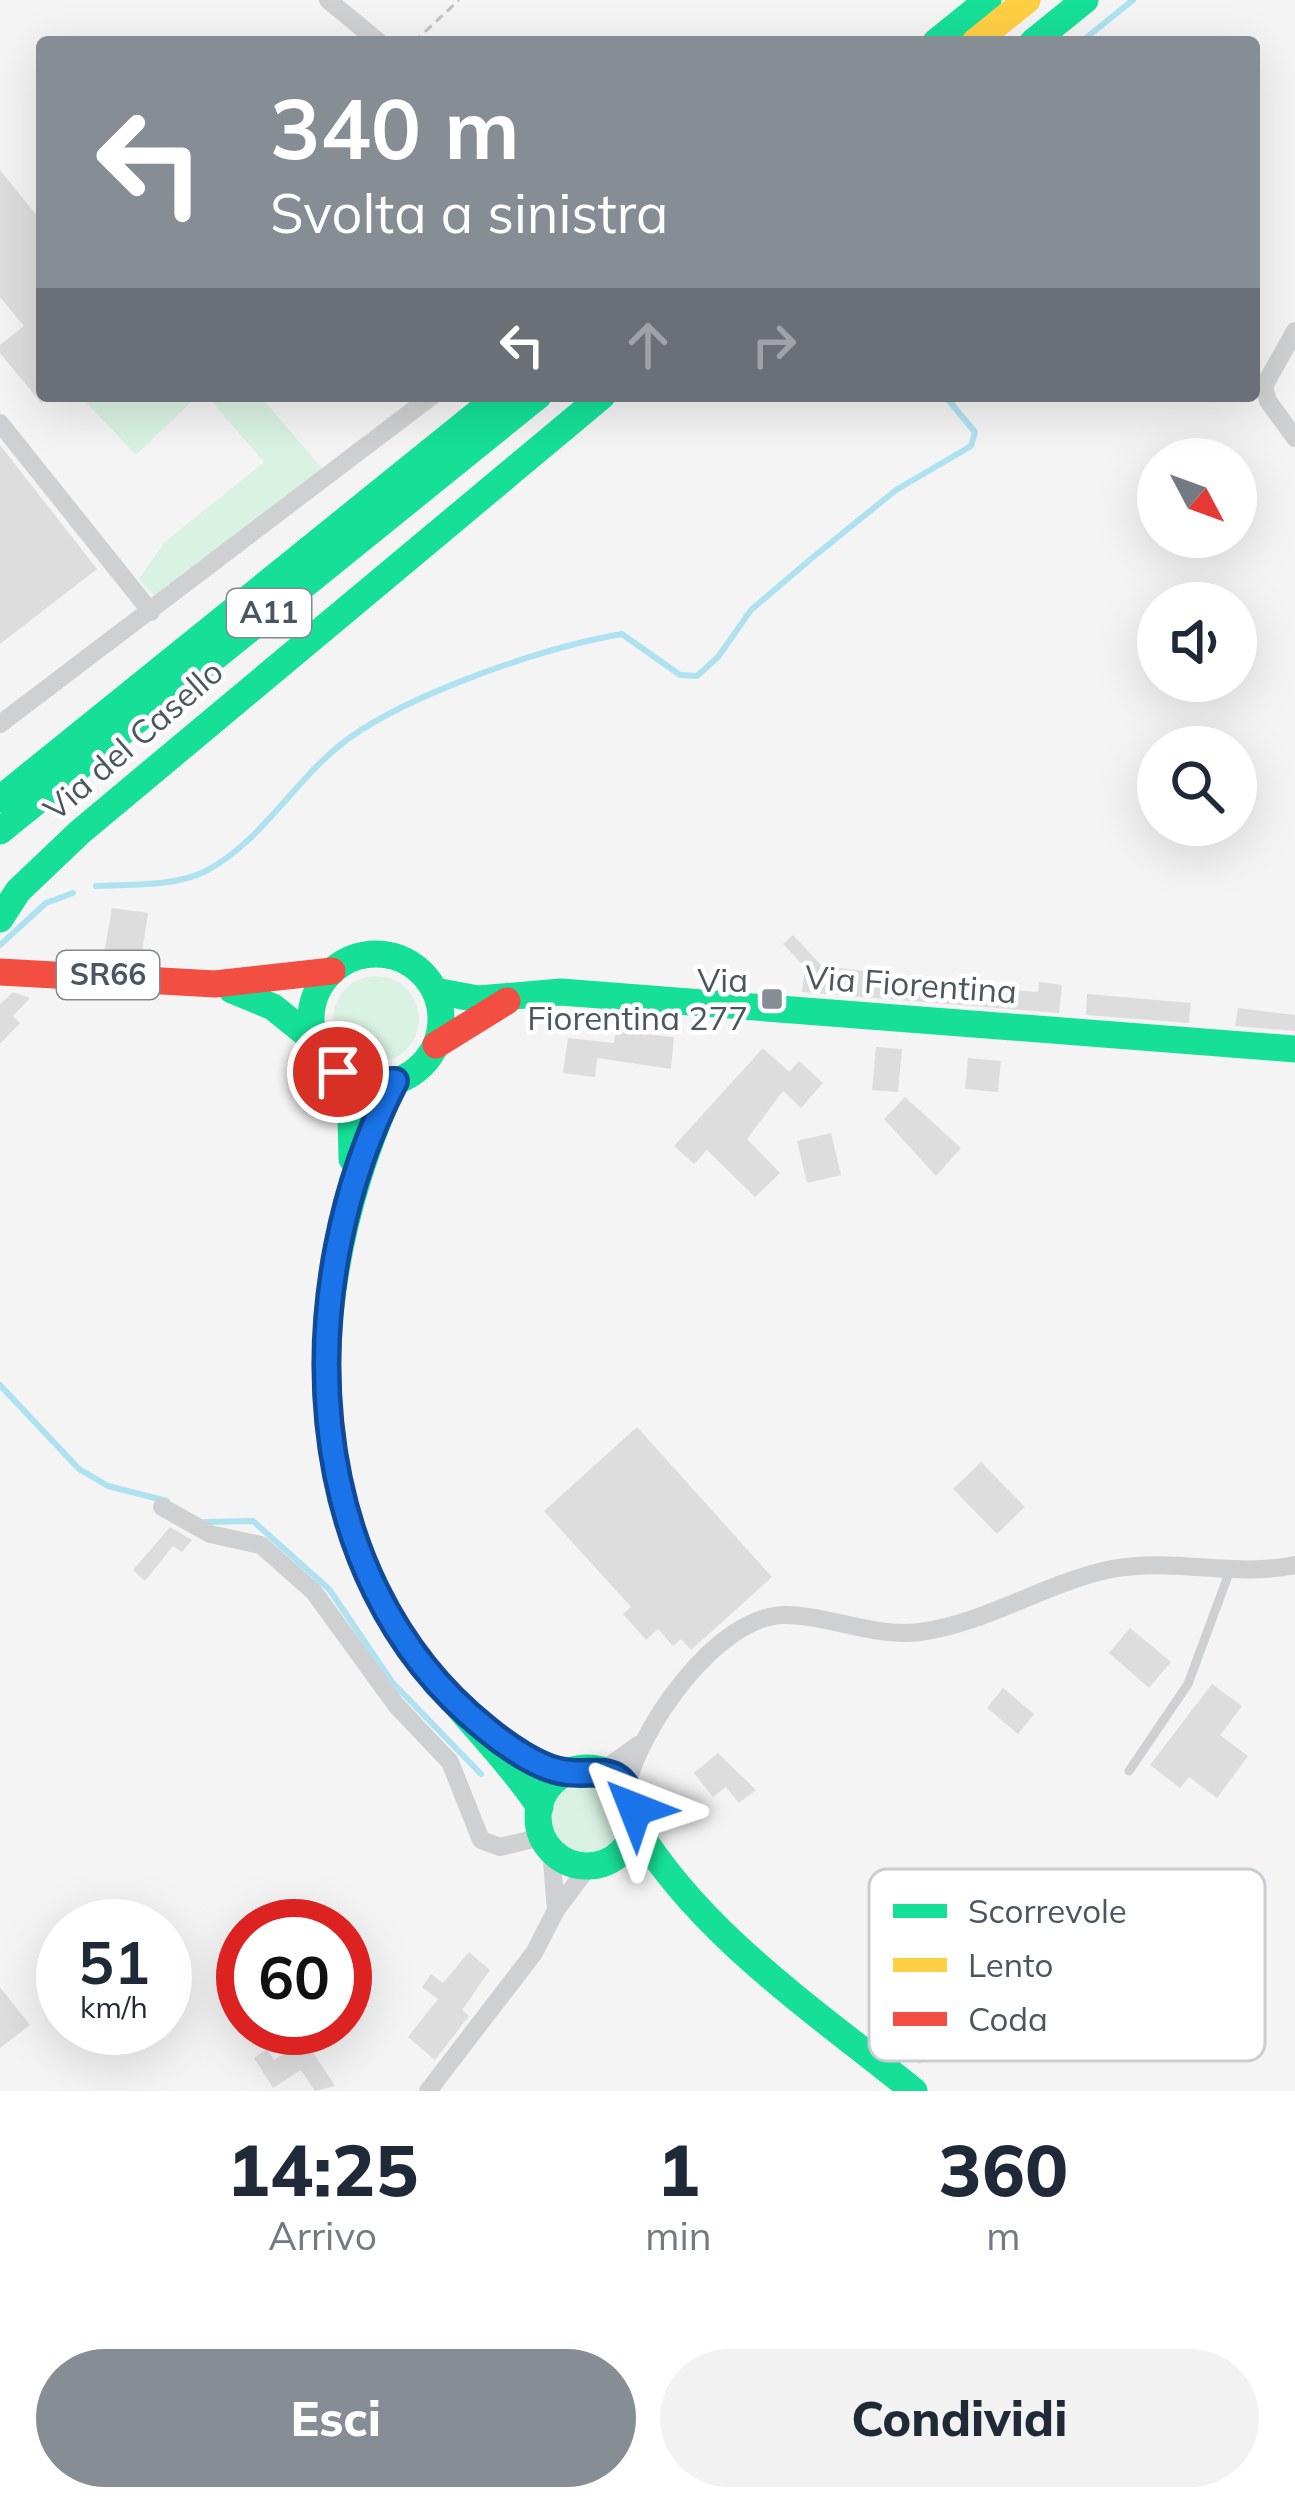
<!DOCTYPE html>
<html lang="it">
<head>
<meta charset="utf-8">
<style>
	:root { --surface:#fff; --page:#f2f2f3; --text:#1f2937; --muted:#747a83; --accent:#868d94 }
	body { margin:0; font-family:Mulish,sans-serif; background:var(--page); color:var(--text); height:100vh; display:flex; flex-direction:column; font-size:45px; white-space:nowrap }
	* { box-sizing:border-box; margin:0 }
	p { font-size:39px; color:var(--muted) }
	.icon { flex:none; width:66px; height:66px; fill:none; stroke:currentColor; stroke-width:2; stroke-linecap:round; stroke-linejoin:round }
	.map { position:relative; height:2091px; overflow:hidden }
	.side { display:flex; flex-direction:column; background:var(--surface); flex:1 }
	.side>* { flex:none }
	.top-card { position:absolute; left:36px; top:36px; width:1224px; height:366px; border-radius:12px; box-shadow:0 12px 48px #0002; background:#868d94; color:#fff; overflow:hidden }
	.needle { width:78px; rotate:131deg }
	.fabs { position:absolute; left:1137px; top:438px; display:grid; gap:24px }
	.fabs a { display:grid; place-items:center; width:120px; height:120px; border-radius:50%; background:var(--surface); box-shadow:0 12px 48px #0002; font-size:60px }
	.speed { position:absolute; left:36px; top:1899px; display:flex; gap:24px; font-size:60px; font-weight:700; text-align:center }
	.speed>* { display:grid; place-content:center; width:156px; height:156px; border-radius:50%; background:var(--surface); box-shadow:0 12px 48px #0002; line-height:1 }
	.speed small { font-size:30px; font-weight:400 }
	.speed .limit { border:18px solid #d22; background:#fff; color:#111 }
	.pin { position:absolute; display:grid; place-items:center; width:102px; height:102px; color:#fff; margin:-51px; border:6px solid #fff; border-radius:50%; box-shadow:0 3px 12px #0007 }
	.me { position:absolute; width:132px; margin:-66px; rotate:315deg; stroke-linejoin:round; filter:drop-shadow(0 0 9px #0008) }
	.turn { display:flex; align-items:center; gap:42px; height:252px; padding:0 36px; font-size:54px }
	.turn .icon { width:156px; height:156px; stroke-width:2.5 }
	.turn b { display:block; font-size:84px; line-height:102px }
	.lanes { display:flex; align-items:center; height:114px; padding:0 36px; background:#0003; justify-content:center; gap:60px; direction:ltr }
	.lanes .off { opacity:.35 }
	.eta { display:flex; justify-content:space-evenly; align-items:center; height:204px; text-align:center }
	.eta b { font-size:72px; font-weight:800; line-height:84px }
	.cta { display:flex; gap:24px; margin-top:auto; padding:24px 36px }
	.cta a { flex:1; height:138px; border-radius:72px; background:var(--accent); color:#fff; font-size:48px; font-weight:800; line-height:138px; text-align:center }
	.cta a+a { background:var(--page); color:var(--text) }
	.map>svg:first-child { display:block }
	.green { fill:#d9f2e3 }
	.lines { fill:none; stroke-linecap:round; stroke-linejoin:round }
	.stream { stroke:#aee2f0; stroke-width:6 }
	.building { fill:#ddddde }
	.path { stroke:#bcc7c4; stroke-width:3; stroke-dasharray:9 6; stroke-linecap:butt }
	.lane { stroke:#ced0d2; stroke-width:9 }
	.street { stroke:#ced0d2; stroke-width:18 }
	.fast { stroke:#16e098; stroke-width:27 }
	.slow { stroke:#ffcf43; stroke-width:27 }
	.jam { stroke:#f24e42; stroke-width:27 }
	.route-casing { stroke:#114b97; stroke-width:30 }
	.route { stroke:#1a73e8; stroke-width:21 }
	.poi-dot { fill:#868d94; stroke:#fff; stroke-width:4.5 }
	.labels { text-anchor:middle; stroke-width:9; stroke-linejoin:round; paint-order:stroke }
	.shield { fill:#fff; stroke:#808990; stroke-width:3 }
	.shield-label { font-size:30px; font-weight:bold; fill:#4a5661 }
	.street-label { font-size:33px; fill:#4a5661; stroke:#fff }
	.poi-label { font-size:33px; fill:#4a5661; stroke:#fff; text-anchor:end }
	.key { fill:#fff; stroke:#c9ccd0; stroke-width:3 }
	.key-label { font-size:33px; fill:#4a5661 }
</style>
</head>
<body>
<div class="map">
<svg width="1295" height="2091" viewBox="0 0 1295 2091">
	<rect width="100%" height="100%" fill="#f4f4f4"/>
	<path class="green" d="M80 396H197L136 455Z
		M207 396H260L326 473 156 598 139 579 165 542 264 462Z
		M333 1019a43 43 0 1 1 86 0a43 43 0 1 1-86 0Z
		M551 1818a35 35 0 1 1 70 0a35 35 0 1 1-70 0Z"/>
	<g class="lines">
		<path class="stream" d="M1081 42 1133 0
			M96 886C131 884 174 887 206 871 262 842 297 776 348 739 411 693 545 647 622 634L680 675 697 676 718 657 751 610 812 558 896 490 971 446 975 432 945 396
			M0 945 46 903 73 893
			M0 1385 79 1469 108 1486 167 1501
			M204 1522 253 1521 329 1589 392 1682 481 1774"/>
	</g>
	<path class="building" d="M0 170 42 222V404L0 353V345L24 326 0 297Z
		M0 445 97 569 0 644Z
		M112 908 148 913 141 960 104 954Z
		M793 935 822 966 883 973V982L1038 992 1039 982 1062 985 1059 1013 802 992 805 967 783 944Z
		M13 992 30 998 13 1016 20 1023 0 1044V1004Z
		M1087 994 1191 1003 1189 1023 1086 1015Z
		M1238 1008 1295 1015V1031L1235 1026Z
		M616 1031 674 1037 671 1069 597 1058 595 1077 563 1073 568 1038 614 1043Z
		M876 1047 902 1049 898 1092 872 1090Z
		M763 1048 789 1072 799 1061 823 1083 801 1108 783 1091 747 1139 780 1173 755 1197 707 1150 694 1164 674 1146Z
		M968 1058 1001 1061 998 1092 965 1089Z
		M905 1097 961 1148 936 1176 884 1119Z
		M831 1133 841 1175 807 1183 797 1141Z
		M637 1427 772 1577 691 1650 681 1639 673 1646 658 1629 646 1640 623 1614 631 1607 544 1511Z
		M981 1462 1025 1507 997 1534 953 1489Z
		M170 1527 192 1540 182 1552 173 1546 145 1581 133 1570Z
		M1130 1628 1171 1662 1149 1688 1109 1653Z
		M1212 1684 1242 1706 1220 1735 1248 1756 1217 1798 1189 1777 1180 1788 1150 1765Z
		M1003 1688 1034 1714 1018 1734 987 1708Z
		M718 1753 756 1790 739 1803 726 1787 713 1797 694 1773Z
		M469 1952 490 1970 462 2010 469 2016 435 2060 408 2037 438 1999 422 1987 431 1974 443 1983Z
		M926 1971 968 2006 920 2064 878 2030Z
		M0 1987 30 2025 0 2048Z
		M305 2040 335 2086 315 2091 301 2070 273 2088 254 2058 267 2049 274 2060Z"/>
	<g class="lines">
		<path class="path" d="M414 42 459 0"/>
		<path class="lane" d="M1129 1771 1188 1684 1229 1573"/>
		<path class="street" d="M328 0 379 42
			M1295 331 1264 386 1268 401 1295 438
			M0 423 151 612
			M0 724 432 396
			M162 1507 210 1534 261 1545 314 1592 396 1705 450 1762 481 1840 500 1847 542 1837
			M602 1771 638 1745
			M626 1789C639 1728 717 1616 784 1615 829 1615 875 1638 920 1632 987 1623 1047 1582 1112 1569 1173 1557 1234 1578 1295 1565
			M551 1850 556 1910
			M428 2091 534 1953 556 1910 589 1866"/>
		<path class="fast" d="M936 42 988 0
			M1033 42 1085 0
			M0 799 499 396
			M0 831 538 396
			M0 919 18 891 80 832 602 396
			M311 1019a65 65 0 1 1 130 0a65 65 0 1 1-130 0Z
			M232 990 273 1007 315 1041
			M435 991 478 999 561 992 1295 1049
			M338 1071 351 1116 352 1159
			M395 1081C318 1252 293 1451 392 1619 433 1688 495 1741 540 1807
			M538 1817a49 49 0 1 1 98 0a49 49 0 1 1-98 0Z
			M635 1826C703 1937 814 2010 914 2091"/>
		<path class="slow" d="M975 42 1027 0"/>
		<path class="jam" d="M0 972 215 984 332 971
			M436 1045 507 1001"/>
	</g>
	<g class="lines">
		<g class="route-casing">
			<path id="route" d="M338 1072 359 1082 395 1081C290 1284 295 1575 485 1728 504 1744 539 1769 565 1772 598 1777 622 1759 635 1809"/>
		</g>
		<use href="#route" class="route"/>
	</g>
	<rect class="poi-dot" x="760" y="987" width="24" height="24" rx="6"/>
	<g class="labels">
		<g class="shield">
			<rect x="227" y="589" width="84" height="48" rx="9"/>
			<rect x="57" y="951" width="102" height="48" rx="9"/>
		</g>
		<g class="shield-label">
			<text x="269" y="623">A11</text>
			<text x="108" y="985">SR66</text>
		</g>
		<g class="street-label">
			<text transform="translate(133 740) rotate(-41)" y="12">Via del Casello</text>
			<text transform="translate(911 984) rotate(4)" y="12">Via Fiorentina</text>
		</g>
		<g class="poi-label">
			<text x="748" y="992">Via<tspan x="748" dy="38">Fiorentina 277</tspan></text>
		</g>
	</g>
	<rect x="869" y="1869" width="396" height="192" rx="18" class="key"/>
	<rect x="893" y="1904" width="54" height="14" fill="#16e098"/>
	<rect x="893" y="1958" width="54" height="14" fill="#ffcf43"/>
	<rect x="893" y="2012" width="54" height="14" fill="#f24e42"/>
	<g class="key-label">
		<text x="968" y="1923">Scorrevole</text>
		<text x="968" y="1977">Lento</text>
		<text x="968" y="2031">Coda</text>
	</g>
</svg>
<div class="fabs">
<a><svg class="needle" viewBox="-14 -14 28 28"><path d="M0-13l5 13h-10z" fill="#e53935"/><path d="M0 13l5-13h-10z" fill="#747a83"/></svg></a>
<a><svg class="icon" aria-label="sound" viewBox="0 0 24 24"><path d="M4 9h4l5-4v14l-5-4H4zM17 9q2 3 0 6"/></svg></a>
<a><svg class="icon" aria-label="search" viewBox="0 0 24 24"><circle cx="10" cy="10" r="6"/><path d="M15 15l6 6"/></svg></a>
</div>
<div class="speed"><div>51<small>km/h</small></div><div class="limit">60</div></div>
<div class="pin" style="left:338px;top:1072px;background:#d93025"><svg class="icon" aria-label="arrive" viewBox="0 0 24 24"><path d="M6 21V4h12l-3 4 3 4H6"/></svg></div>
<svg class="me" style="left:635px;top:1809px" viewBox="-20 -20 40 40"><path d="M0-17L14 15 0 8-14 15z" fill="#1a73e8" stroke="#fff" stroke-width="4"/></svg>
<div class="top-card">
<div class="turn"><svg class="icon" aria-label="left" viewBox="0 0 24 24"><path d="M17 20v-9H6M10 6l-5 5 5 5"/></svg><div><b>340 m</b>Svolta a sinistra</div></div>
<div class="lanes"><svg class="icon" aria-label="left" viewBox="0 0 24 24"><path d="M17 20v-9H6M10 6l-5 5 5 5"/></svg><svg class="icon off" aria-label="ahead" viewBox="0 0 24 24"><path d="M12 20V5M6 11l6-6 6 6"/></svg><svg class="icon off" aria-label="right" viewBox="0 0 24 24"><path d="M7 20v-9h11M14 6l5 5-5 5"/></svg></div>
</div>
</div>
<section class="side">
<div class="eta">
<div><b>14:25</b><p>Arrivo</p></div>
<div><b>1</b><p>min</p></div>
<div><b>360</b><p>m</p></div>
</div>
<div class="cta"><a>Esci</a><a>Condividi</a></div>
</section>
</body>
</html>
